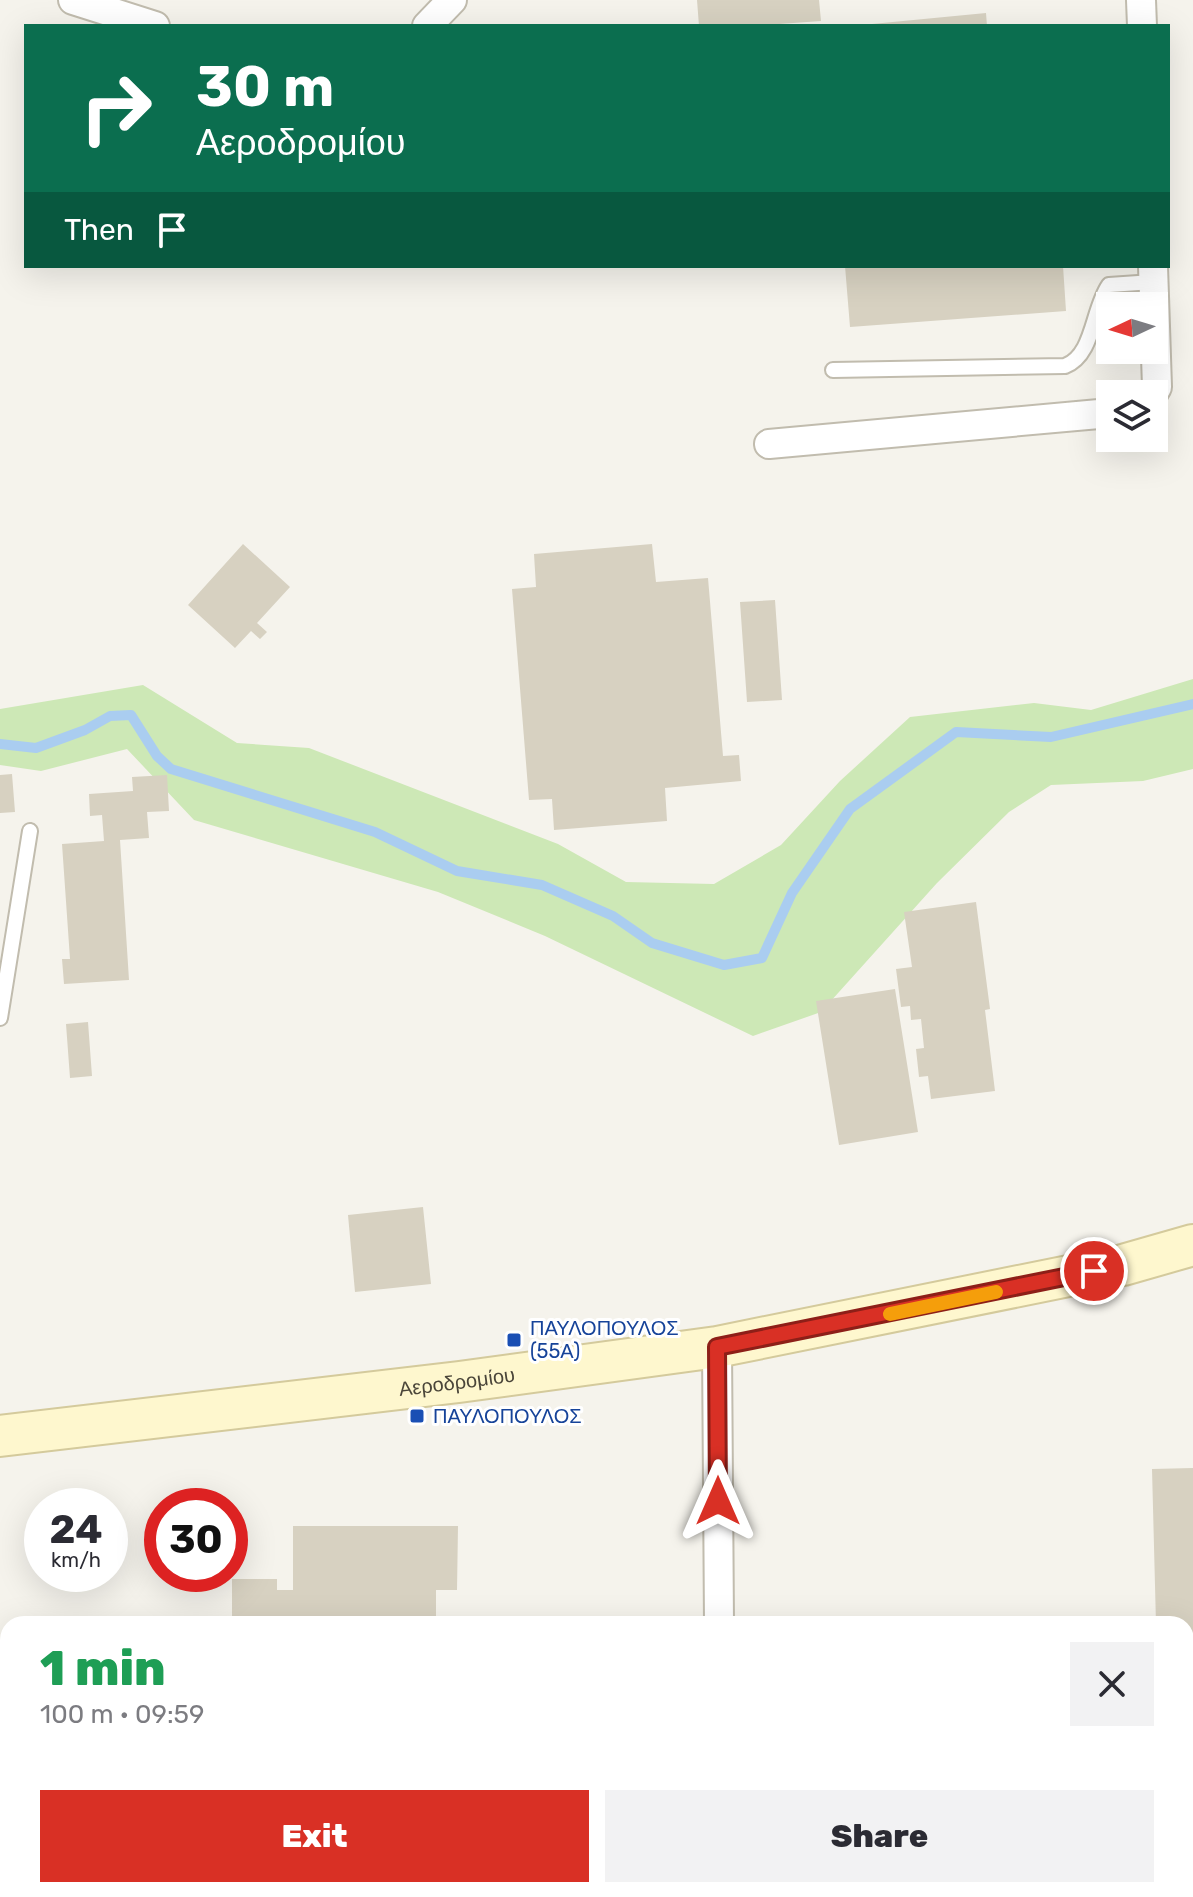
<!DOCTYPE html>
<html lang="en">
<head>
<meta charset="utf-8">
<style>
	:root { --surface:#fff; --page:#f2f2f3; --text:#2b2b33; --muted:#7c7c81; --accent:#d93025 }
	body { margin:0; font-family:Rubik,sans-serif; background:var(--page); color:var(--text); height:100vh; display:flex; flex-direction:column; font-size:30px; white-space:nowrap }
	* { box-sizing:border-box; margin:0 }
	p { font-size:26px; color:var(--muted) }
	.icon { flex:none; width:44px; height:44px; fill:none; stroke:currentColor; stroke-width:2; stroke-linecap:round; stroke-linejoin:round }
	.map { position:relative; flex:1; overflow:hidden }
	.drawer { position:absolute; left:0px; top:1616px; width:1194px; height:282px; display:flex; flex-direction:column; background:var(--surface); border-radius:24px 24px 0 0; box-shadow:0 8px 32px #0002 }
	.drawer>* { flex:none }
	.hud { position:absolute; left:24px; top:24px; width:1146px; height:244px; border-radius:0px; box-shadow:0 8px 32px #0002; background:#0b6e4f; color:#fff; overflow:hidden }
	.needle { width:52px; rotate:266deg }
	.tools { position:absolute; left:1096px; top:292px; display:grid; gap:16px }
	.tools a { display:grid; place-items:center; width:72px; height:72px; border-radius:0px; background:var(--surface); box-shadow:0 8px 32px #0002; font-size:40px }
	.speed { position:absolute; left:24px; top:1488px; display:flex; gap:16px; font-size:40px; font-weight:700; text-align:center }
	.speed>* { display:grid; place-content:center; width:104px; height:104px; border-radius:50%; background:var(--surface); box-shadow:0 8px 32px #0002; line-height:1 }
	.speed small { font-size:20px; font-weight:400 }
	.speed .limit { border:12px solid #d22; background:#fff; color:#111 }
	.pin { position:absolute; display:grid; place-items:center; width:68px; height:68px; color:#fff; margin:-34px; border:4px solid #fff; border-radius:50%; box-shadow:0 2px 8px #0007 }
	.me { position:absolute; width:88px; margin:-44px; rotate:0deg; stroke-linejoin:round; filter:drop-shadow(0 0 6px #0008) }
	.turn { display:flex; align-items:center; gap:28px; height:168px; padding:0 40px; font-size:36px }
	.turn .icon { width:104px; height:104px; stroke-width:2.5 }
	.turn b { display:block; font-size:56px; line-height:68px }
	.then { display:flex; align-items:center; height:76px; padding:0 40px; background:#0003; gap:16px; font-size:30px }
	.round { display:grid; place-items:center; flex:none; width:84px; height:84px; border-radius:0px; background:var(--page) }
	.headline { display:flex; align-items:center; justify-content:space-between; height:136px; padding:0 40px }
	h1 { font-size:48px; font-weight:800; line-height:60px; color:#1e9e55 }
	.cta { display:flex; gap:16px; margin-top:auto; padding:16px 40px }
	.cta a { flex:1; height:92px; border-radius:0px; background:var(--accent); color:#fff; font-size:32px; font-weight:800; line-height:92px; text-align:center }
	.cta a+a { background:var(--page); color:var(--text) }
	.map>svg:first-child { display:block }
	.green { fill:#cde8b6 }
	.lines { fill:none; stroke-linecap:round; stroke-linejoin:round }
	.stream { stroke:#aacdf0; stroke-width:10 }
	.building { fill:#d7d1c1 }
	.lane-casing { stroke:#c1bcae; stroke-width:18 }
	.street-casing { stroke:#c1bcae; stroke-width:32 }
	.secondary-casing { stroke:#d4ca9c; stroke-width:44 }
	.lane { stroke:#fff; stroke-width:14 }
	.street { stroke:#fff; stroke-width:28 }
	.secondary { stroke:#fef7ce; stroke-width:40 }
	.route-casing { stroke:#8d1f18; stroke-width:20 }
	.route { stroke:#d93025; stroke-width:14 }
	.slow { stroke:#f59e0b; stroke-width:14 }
	.transit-dot { fill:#1a4fb4; stroke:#fff; stroke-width:3 }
	.labels { text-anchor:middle; stroke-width:6; stroke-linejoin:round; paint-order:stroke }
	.transit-label { font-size:20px; fill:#164399; stroke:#fff; text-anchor:start }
	.street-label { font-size:20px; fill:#4a4539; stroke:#fff }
</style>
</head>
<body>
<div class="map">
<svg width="1193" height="1897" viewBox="0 0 1193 1897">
	<rect width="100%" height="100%" fill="#f5f3ec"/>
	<path class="green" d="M1193 679V769L1143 781 1051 785 1009 812 937 883 821 1012 753 1036 545 936 438 892 194 820 127 749 41 771 0 765V709L143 685 237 743 309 748 558 844 626 882 714 884 781 845 840 781 910 717 1034 703 1091 710Z"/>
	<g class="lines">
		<path class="stream" d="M0 744 36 748 85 730 110 716 131 715 157 756 171 769 375 832 457 871 542 885 613 916 652 943 724 965 762 958 792 893 850 809 956 732 1051 737 1193 704"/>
	</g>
	<path class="building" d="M697 0H819L821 21 753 26H699Z
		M986 13 987 26H872V24Z
		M845 266H1063L1066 311 850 327Z
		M243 544 290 587 257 623 267 632 260 639 251 631 235 648 188 605Z
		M652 544 656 582 708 578 723 756 739 755 741 781 665 788 667 821 554 830 552 799 529 800 512 589 536 587 534 554Z
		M775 600 782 700 747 702 740 602Z
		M12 774 15 812 0 813V775Z
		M167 775 169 811 147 812 149 838 120 840 129 980 64 984 62 959H70L62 844 104 841 102 815 90 816 89 794 133 791 132 777Z
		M976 902 990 1009 985 1010 995 1091 931 1099 928 1076 919 1077 916 1049 924 1048 921 1019 911 1020 910 1006 901 1007 896 969 912 967 904 912Z
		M895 989 918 1132 839 1145 816 1001Z
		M88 1022 92 1076 70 1078 66 1024Z
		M423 1207 431 1284 355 1292 348 1215Z
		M1193 1468V1819L1186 1820V1624H1156L1152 1469Z
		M293 1526H458L457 1590H436V1624H232V1579H277V1590H293Z
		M1186 1880H1193V1897H1143V1890H1186Z"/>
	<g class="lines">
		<g class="lane-casing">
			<path id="lane" d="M833 370 1065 366C1094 355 1092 309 1109 285L1153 282
				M0 1018 30 831"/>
		</g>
		<g class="street-casing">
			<path id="street" d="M73 0 155 26
				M1141 0 1142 26
				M427 26 452 0
				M1153 266 1157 387 1153 394
				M769 444 1110 413
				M717 1347 719 1624
				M721 1890V1897"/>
		</g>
		<g class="secondary-casing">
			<g id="secondary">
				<path id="s1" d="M0 1436 459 1382 717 1347 1123 1265 1193 1245"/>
			</g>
		</g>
		<use href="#lane" class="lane"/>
		<use href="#street" class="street"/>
		<use href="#secondary" class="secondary"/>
	</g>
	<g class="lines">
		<g class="route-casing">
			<path id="route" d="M718 1501 717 1347 1094 1271"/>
		</g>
		<use href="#route" class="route"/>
		<path class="slow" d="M890 1314 996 1292"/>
	</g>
	<g class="transit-dot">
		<rect x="506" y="1332" width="16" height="16" rx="4"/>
		<rect x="409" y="1408" width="16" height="16" rx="4"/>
	</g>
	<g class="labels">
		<g class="transit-label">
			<text x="530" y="1335">ΠΑΥΛΟΠΟΥΛΟΣ<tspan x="530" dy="23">(55Α)</tspan></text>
			<text x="433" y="1423">ΠΑΥΛΟΠΟΥΛΟΣ</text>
		</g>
		<g class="street-label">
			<text dy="7" stroke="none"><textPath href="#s1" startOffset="460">Αεροδρομίου</textPath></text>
		</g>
	</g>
</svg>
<div class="tools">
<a><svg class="needle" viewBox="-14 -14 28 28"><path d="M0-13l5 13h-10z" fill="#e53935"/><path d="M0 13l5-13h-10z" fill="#7c7c81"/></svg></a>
<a><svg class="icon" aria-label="layers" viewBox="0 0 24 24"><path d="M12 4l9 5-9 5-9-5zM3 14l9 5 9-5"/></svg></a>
</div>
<div class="speed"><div>24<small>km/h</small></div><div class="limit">30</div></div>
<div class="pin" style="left:1094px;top:1271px;background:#d93025"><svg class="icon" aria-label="arrive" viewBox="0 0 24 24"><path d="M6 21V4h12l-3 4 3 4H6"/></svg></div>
<svg class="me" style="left:718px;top:1501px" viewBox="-20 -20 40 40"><path d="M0-17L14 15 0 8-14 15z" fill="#d93025" stroke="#fff" stroke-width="4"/></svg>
<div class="hud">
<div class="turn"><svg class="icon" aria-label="right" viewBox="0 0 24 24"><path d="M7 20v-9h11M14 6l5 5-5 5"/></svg><div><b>30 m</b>Αεροδρομίου</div></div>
<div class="then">Then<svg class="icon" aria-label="arrive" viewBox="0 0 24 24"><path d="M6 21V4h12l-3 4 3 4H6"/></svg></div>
</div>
<section class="drawer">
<div class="headline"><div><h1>1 min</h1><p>100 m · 09:59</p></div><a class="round"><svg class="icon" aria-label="close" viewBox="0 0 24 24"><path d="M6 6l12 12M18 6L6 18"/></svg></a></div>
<div class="cta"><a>Exit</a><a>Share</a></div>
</section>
</div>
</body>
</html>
